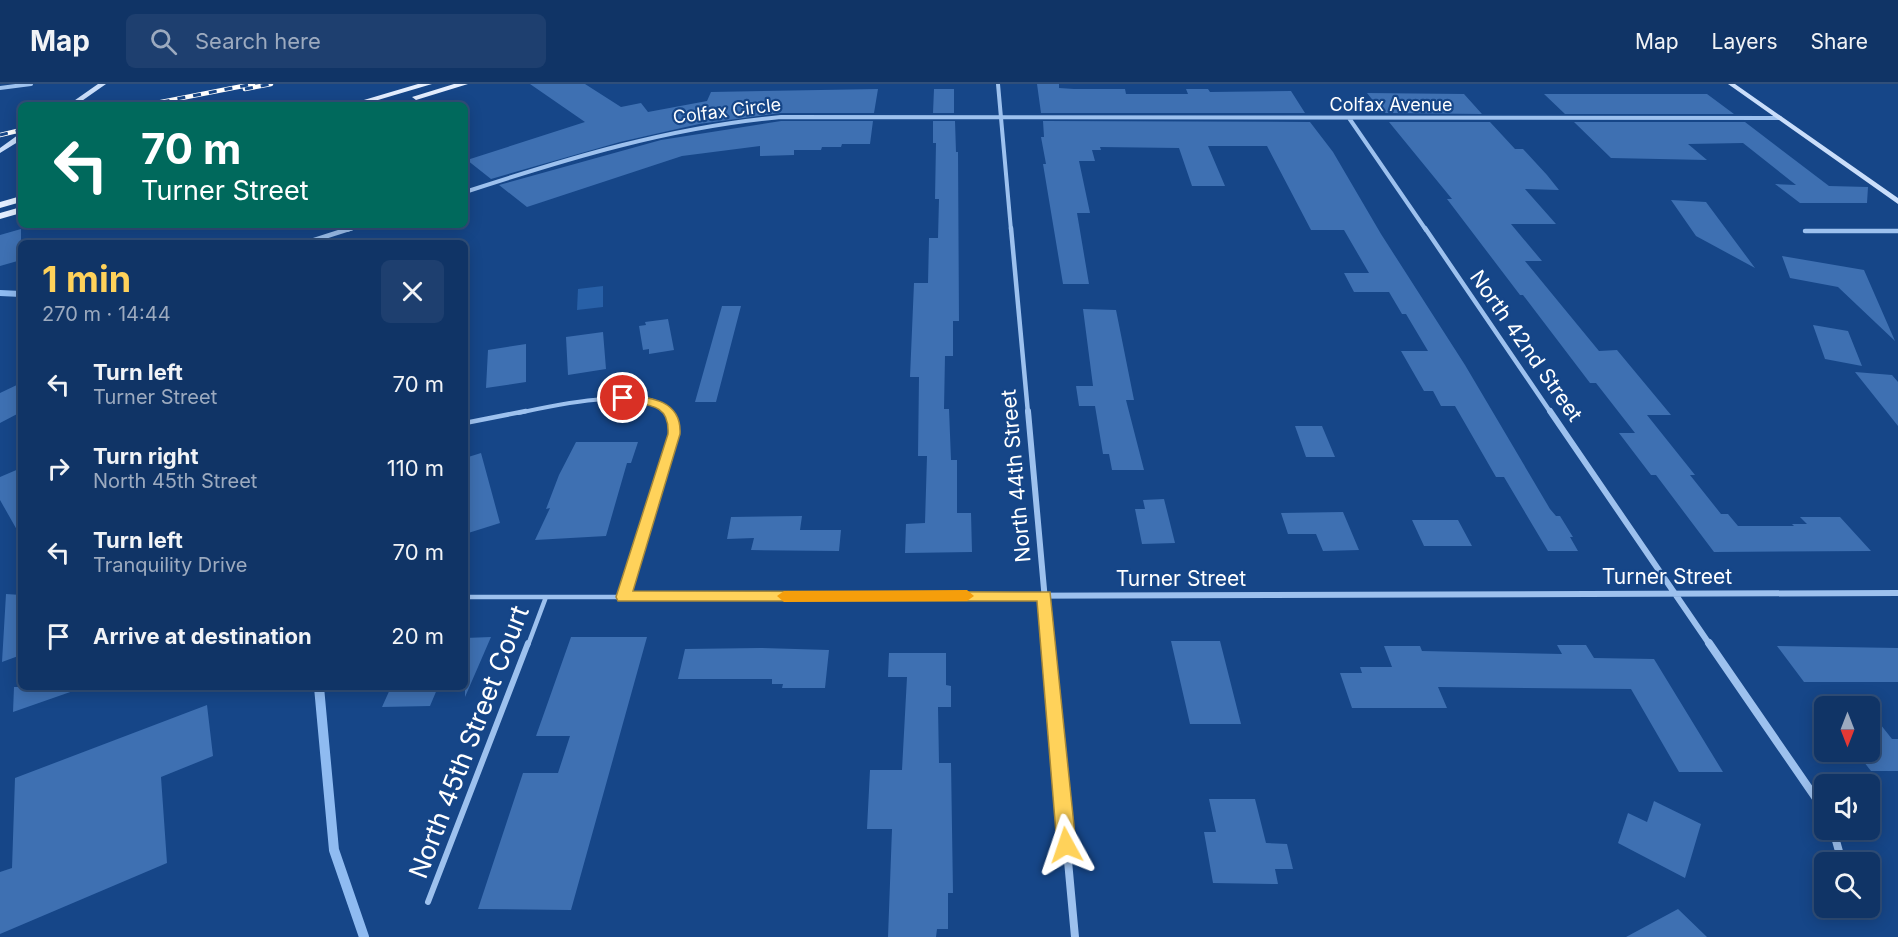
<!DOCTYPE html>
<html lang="en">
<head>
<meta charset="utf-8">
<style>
	:root { --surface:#103466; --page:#1e3f6f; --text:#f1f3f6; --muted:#9caabf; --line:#304f7a; --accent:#ffd25a }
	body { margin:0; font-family:Inter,sans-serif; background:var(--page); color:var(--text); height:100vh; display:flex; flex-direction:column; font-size:22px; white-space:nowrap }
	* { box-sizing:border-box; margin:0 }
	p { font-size:20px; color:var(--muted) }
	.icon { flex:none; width:33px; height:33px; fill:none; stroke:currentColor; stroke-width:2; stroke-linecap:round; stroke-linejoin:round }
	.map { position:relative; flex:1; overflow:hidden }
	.drawer { position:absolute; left:18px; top:156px; width:450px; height:450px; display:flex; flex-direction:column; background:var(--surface); border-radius:9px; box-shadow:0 3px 15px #0003,0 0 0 2px var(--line) }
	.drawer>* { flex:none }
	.banner { position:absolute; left:18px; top:18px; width:450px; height:126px; border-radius:9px; box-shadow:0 3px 15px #0003,0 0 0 2px var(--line); background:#00695c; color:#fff; overflow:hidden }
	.needle { width:39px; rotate:180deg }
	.controls { position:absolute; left:1814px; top:612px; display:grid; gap:12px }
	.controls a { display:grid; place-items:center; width:66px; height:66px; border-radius:9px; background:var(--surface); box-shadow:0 3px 15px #0003,0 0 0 2px var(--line); font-size:30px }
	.pin { position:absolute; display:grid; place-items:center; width:51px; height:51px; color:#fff; margin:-26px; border:3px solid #fff; border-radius:50%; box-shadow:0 2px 6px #0007 }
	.me { position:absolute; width:66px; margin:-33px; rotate:355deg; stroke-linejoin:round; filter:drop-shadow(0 0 4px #0008) }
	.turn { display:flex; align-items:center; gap:21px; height:126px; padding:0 24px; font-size:27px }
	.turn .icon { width:78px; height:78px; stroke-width:2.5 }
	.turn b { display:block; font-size:42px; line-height:51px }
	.round { display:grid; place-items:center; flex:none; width:63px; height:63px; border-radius:9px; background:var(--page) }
	.headline { display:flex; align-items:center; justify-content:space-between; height:102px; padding:0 24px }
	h1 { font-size:36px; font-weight:700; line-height:45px; color:var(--accent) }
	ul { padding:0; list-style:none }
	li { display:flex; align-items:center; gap:18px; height:84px; padding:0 24px }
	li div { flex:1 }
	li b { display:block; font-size:22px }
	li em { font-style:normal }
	header { display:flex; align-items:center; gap:36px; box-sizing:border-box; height:84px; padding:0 30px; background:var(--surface); border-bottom:2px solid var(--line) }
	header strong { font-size:28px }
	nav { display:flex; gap:33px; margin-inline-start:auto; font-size:21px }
	.search { width:420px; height:54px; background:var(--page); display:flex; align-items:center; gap:15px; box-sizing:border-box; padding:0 21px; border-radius:9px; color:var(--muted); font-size:22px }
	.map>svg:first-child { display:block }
	.green { fill:#2860a7 }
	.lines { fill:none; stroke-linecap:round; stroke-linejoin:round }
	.stream-far1 { stroke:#8fbbf1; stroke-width:6 }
	.stream { stroke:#8fbbf1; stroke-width:10 }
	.building { fill:#3e70b2 }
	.lane-far2 { stroke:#9dc1ee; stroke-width:4 }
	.lane-far1 { stroke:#9dc1ee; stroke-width:4.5 }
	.lane { stroke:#9dc1ee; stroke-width:6 }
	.street-far3 { stroke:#9dc1ee; stroke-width:4 }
	.street-far2 { stroke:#9dc1ee; stroke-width:4.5 }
	.street-far1 { stroke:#9dc1ee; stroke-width:6 }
	.street { stroke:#9dc1ee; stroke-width:8 }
	.secondary { fill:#cadefa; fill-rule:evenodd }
	.primary { fill:#e4eeff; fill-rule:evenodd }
	.rail-casing { stroke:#fff; stroke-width:4.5 }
	.rail { stroke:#164688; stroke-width:3; stroke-dasharray:8; stroke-linecap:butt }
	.route { fill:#ffd25a; stroke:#a6883a; stroke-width:1.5 }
	.slow { fill:#f59e0b }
	.labels { text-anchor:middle; stroke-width:4.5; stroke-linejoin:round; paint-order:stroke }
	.far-street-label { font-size:18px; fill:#fff; stroke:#164688 }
	.street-label { font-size:21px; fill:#fff; stroke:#164688 }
	.near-street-label { font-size:26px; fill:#fff; stroke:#164688 }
</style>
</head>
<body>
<header>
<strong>Map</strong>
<div class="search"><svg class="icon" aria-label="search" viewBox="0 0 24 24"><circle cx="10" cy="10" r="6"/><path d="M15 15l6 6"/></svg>Search here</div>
<nav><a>Map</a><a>Layers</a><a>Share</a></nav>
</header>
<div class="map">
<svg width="1898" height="853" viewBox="0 0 1898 853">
	<rect width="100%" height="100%" fill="#164688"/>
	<path class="green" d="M603 202V223L577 226 578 205Z"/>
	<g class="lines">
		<path class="stream-far1" d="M0 209 21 210"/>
		<path class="stream" d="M319 603 334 766 364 853"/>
	</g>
	<path class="building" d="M530 0H585L621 23 641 19 648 28 707 17 711 8 878 5 874 29H781L699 40 620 58 491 95 467 76 585 38Z
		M1037 0H1059V4L1074 5H1125L1126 10H1188L1186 5H1208L1210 8 1291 7 1305 29H1041Z
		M934 5H954V29H933Z
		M1367 9 1464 10 1482 30 1383 29Z
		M1544 10H1707L1734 30H1565Z
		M781 37H873L870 60H842L841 63H822L821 66H794V71L760 72V62L682 72 527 123 499 101 661 56Z
		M933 37H955L956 68H958L959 237H953V272H945L944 325H949L951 376H957V429H971L972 468 905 469 906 440 925 439 927 372H918L919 293H910L914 199H928L929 154H938L939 115H935L936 59H933Z
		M1043 37 1310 38 1333 68 1381 150 1465 281 1550 425 1556 432H1560L1573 453H1570L1578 467H1548L1504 393H1496L1455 322H1441L1433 307H1424L1401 267H1428L1406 230H1402L1389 208H1354L1344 189H1369L1344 146H1311L1267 62H1208L1225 102H1192L1179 64 1100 63 1101 66H1092L1095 77H1079L1090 129H1077L1089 200H1063L1043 80H1046L1041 53H1044Z
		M1389 38H1490L1515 65H1523L1547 91 1559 106 1525 105 1556 140H1511L1542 177H1525L1599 267 1617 266 1671 331H1647L1695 391H1690L1721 430H1728L1738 442H1794L1792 440H1807L1800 433H1840L1871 467 1714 468 1656 391H1651L1619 349H1635L1596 299H1590L1523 211H1520L1447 115H1452Z
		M1574 38H1745L1829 102 1868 103 1867 119H1800L1775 100 1796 101 1743 59 1688 60 1707 76 1611 74Z
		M1671 116 1706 118 1755 184 1696 152Z
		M21 145V176L0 182V151Z
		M1782 172 1864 186 1895 257 1838 203 1790 194Z
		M722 222H741L716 318H695Z
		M1083 225 1116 226 1134 316H1126L1144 386H1112L1109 370H1103L1095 322H1079L1076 302H1093Z
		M668 235 674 266 649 270V265L643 266 639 242 646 241 645 238Z
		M1813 241 1848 247 1862 282 1825 275Z
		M603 248 606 285 568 291 566 253Z
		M526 260V298L486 304 488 266Z
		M1855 288 1892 291 1898 298V342Z
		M21 299V328L0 339V309Z
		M1295 342H1322L1335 373H1306Z
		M576 358H638L631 379H627L606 452 535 456 550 424 546 425 559 391Z
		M481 369 500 439 465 450V374Z
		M21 384V453L0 416V393Z
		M1164 415 1175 459 1142 460 1135 425H1145L1143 416Z
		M1343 428 1359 466 1323 467 1316 450H1288L1281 429Z
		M802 432 800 446H841L839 467 751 466 754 454 727 455 731 433Z
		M1412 436H1458L1472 462H1424Z
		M6 510 21 511V571L2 578Z
		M491 553 465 613V554Z
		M571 553H647L571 826 478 825 523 689H558L570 652H536Z
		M1171 557H1220L1241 640H1190Z
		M1557 561H1586L1594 574 1654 575 1723 688H1679L1631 605 1438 603 1447 624H1352L1340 589H1362L1360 583H1392L1384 562H1420L1422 567 1562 570Z
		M1777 562 1898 564V598H1804Z
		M760 564 829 566 825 604H782L783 600H772V595H678L685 565Z
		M889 569H946V601L951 602V623H938L939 679H951L953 809H948V845H937L936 853H888L892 745H867L870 686H902L907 593H888Z
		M14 603H76V606L13 628Z
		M391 603H438L430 622 382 623Z
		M207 621 213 672 161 693 167 779 0 850V788L12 784 15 694Z
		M1869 626 1892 655H1898V687H1871L1856 668H1869Z
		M1209 715H1255L1266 759 1287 760 1293 785H1275L1278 800 1213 799 1204 748H1216Z
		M1654 717 1701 740 1685 794 1618 759 1628 729 1647 738Z
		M1678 825 1707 853H1626Z"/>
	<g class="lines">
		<path class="lane-far2" d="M518 329C552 322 645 300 670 329"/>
		<path class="lane-far1" d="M465 339 526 327
			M465 513H624L674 350 673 336 669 327
			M528 561 546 513"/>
		<path class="lane" d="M428 818 528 559"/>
		<path class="street-far3" d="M998 0 1011 146
			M0 4 31 0
			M1349 34 1426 146
			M465 108C569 74 671 43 781 33L1780 34
			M347 146 361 141"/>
		<path class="street-far2" d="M1011 144 1028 329
			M1425 144 1551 329
			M1805 147H1898
			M305 159 352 144"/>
		<path class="street-far1" d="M1028 327 1049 561
			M1550 327 1710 561
			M624 513 1898 509"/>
		<path class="street" d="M1048 559 1075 853
			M1709 559 1824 726
			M1833 746 1842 778
			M1848 824 1849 831"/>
		<path class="secondary" d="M98 0H106L76 21H68Z
			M1728 0H1735L1898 114V120Z
			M18 51H21V56L0 69V64Z"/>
		<path class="primary" d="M418 0H432L361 21H347Z
			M454 0H468L416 16 412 13Z
			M21 112V118L0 124V118Z
			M21 123V129L0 135V129Z"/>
		<g class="rail-casing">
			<path id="rail" d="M245 5 271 0
				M146 21 253 0
				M0 51 21 46"/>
		</g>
		<use href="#rail" class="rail"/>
	</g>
	<path class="route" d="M623 310C650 313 682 316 680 350L633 507 1050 508 1076 761 1073 767 1066 769 1060 767 1057 761 1037 517H618L616 513 668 350C670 316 643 322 619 316L617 314Z"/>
	<path class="slow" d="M967 506 974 512 967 517 784 518 777 512 784 507Z"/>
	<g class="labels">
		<g class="far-street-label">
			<text x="1391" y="27">Colfax Avenue</text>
			<text transform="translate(727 27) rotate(-7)" y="6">Colfax Circle</text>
		</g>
		<g class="street-label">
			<text transform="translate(1526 262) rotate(55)" y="7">North 42nd Street</text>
			<text transform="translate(1016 392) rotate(-95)" y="7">North 44th Street</text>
			<text x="1667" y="500">Turner Street</text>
			<text x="1181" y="502">Turner Street</text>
		</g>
		<g class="near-street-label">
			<text transform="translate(469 658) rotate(-69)" y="9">North 45th Street Court</text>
		</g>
	</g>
</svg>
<div class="controls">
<a><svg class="needle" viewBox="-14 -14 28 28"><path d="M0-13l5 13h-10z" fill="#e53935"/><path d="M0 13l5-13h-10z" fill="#9caabf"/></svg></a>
<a><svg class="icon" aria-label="sound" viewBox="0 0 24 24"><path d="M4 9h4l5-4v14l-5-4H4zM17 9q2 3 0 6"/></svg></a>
<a><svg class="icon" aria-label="search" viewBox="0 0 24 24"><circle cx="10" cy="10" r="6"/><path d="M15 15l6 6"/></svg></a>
</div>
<div class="pin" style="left:623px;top:314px;background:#d93025"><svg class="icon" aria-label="arrive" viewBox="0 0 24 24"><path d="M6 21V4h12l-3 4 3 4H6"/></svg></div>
<svg class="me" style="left:1066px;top:761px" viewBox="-20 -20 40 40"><path d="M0-17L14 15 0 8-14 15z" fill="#ffd25a" stroke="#fff" stroke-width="4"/></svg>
<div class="banner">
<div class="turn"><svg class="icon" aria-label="left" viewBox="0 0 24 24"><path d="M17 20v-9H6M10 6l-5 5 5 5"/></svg><div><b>70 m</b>Turner Street</div></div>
</div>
<section class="drawer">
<div class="headline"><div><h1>1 min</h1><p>270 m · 14:44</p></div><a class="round"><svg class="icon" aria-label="close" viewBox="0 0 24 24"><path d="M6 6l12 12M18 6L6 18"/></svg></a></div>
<ul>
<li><svg class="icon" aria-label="left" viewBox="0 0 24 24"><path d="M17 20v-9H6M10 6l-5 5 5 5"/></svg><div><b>Turn left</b><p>Turner Street</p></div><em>70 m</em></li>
<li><svg class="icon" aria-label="right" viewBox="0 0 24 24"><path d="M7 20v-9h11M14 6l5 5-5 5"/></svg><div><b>Turn right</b><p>North 45th Street</p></div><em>110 m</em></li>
<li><svg class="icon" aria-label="left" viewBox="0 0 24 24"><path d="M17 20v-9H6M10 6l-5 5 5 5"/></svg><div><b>Turn left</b><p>Tranquility Drive</p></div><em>70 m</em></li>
<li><svg class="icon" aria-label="arrive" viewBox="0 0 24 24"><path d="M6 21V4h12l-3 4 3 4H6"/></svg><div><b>Arrive at destination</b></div><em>20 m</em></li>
</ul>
</section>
</div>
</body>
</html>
